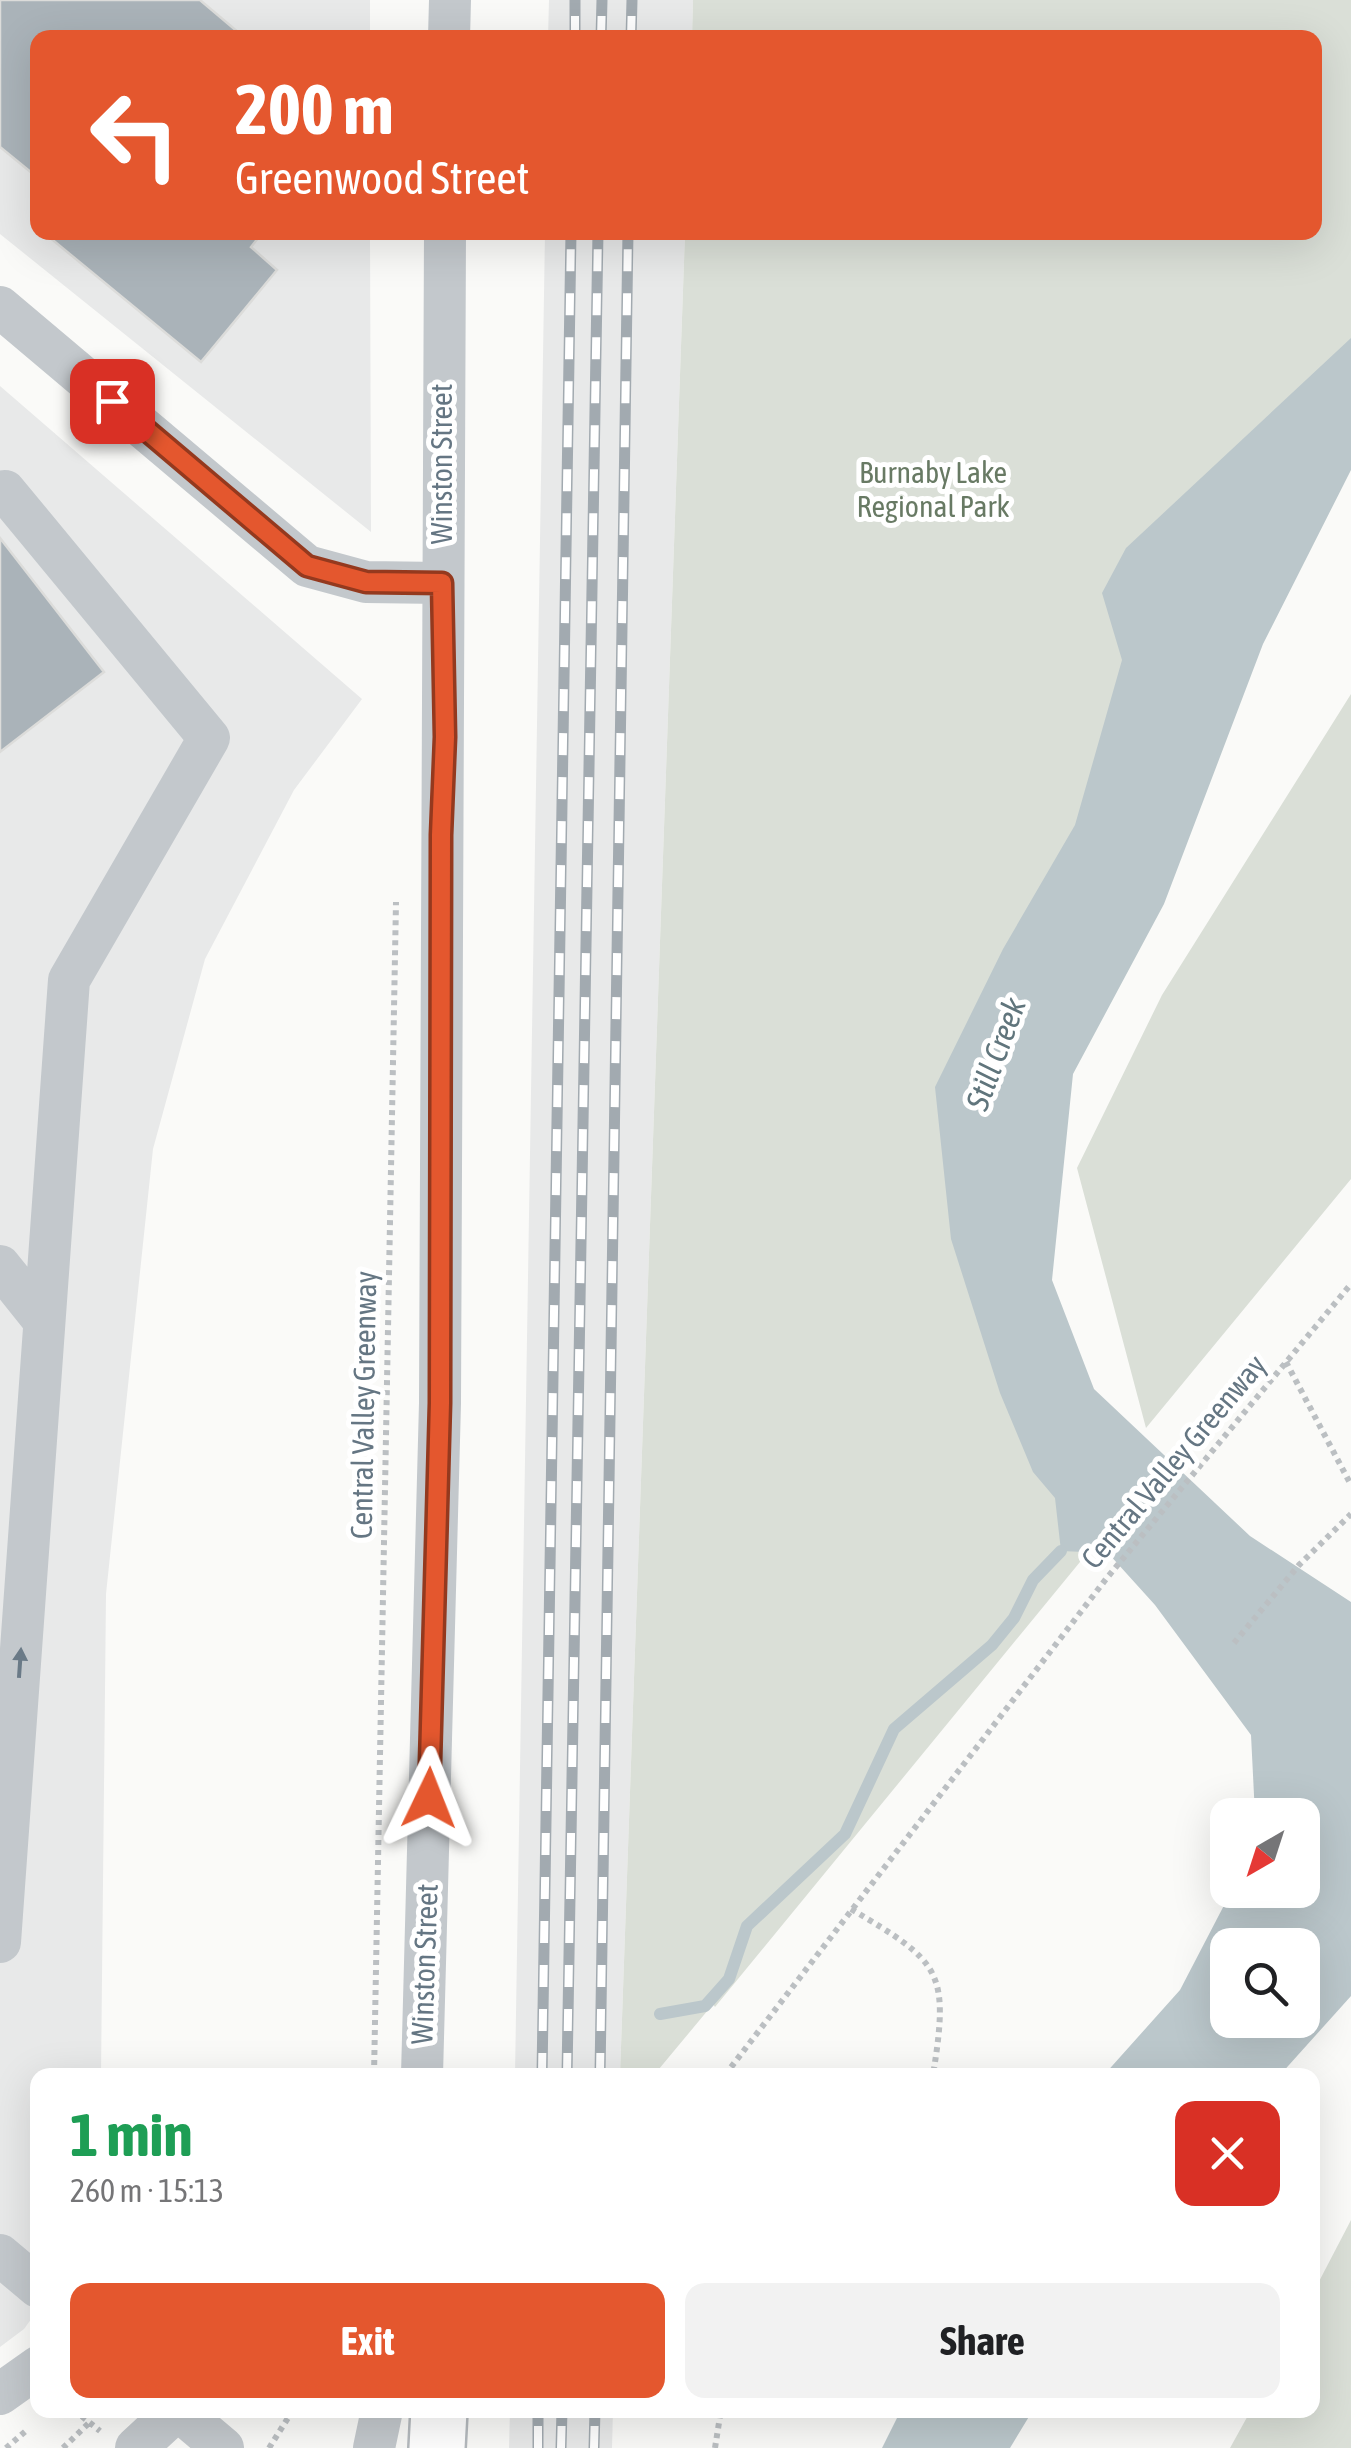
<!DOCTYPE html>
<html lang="en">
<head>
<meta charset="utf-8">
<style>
	:root { --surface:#fff; --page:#f2f2f2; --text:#202124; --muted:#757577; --accent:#e4572e }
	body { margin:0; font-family:"Asap Condensed",sans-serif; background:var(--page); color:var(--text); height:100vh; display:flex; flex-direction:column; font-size:38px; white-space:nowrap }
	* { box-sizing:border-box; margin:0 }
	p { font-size:32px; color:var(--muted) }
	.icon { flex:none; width:55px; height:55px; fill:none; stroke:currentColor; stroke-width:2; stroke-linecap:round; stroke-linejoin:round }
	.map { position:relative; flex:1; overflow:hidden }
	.sheet { position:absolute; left:30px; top:2068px; width:1290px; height:350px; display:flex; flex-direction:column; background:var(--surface); border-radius:20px; box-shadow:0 10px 40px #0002 }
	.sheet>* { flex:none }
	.banner { position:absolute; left:30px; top:30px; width:1292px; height:210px; border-radius:20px; box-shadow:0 10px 40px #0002; background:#e4572e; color:#fff; overflow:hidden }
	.needle { width:65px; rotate:219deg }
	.tools { position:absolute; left:1210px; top:1798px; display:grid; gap:20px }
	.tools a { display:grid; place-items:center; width:110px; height:110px; border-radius:20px; background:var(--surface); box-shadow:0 10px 40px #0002; font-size:50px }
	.pin { position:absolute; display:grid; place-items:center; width:85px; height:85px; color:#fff; margin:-42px; border-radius:20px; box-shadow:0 5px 15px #0006 }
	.me { position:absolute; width:110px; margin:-55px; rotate:2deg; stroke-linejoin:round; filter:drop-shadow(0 0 8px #0008) }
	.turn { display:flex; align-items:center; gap:35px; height:210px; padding:0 40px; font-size:45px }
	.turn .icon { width:130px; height:130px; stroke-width:2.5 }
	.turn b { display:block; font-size:70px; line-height:85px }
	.round { display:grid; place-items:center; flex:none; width:105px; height:105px; border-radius:20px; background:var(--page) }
	.overview { display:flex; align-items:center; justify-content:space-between; height:170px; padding:0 40px }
	h1 { font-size:60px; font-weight:700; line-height:75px; color:#1e9e55 }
	.primary-button { display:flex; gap:20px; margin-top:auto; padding:20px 40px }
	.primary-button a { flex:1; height:115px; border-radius:20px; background:var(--accent); color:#fff; font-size:40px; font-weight:700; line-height:115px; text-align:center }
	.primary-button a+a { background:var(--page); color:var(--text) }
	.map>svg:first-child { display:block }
	.built { fill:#e8e9e9 }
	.green { fill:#dadfd7 }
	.water { fill:#bbc7cb; fill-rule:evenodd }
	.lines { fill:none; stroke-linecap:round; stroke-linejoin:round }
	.stream { stroke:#bbc7cb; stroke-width:12 }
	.building { fill:#aab3b9; stroke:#dcdcda; stroke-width:2.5 }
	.major-casing { stroke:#b5babe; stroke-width:60 }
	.path { stroke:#bbbfc2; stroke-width:6; stroke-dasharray:5 5; stroke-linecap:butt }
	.minor { stroke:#c3c8cc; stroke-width:42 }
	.major { stroke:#fff; stroke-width:55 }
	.rail-casing { stroke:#a2aab0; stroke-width:11 }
	.rail { stroke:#fff; stroke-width:8; stroke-dasharray:22; stroke-linecap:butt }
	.oneway { fill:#6a7a87 }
	.route-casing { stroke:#94391e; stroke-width:25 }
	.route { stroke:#e4572e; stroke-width:18 }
	.labels { text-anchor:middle; stroke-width:10; stroke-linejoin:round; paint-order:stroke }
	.street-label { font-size:30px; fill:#657683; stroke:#fff }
	.park-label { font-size:30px; fill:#687a64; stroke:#fff }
	.water-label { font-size:32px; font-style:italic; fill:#60757c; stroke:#fff }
</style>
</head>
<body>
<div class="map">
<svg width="1351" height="2448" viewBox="0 0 1351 2448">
	<rect width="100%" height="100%" fill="#fafaf8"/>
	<path class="built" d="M0 0H370V37L38 38V232L370 233 371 532 0 234Z
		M549 0H693L692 37 548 38Z
		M545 233H685L620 2075H515Z
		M0 386 362 699 294 790 205 959 153 1149 106 1594 101 2075H38L37 2311 24 2329 0 2347Z
		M510 2410H613L612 2448H509Z"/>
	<path class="green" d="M693 0H1351V377L962 1155 1089 1551 715 2007 713 2004 654 2075H620L685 233 1315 232V38L692 37Z
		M1351 694V1179L1146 1428 1077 1168 1162 995Z
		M1351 2220V2448H1230L1251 2410H1312L1313 2293Z"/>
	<path class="water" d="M1351 338V470L1263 644 1164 904 1073 1074 1052 1280 1094 1389 1250 1536 1351 1602V1996L1280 2075H1104L1180 1990 1232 1890H1302V1815H1255L1251 1735 1155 1605 1108 1553 1061 1551 1055 1498 1033 1472 1000 1393 951 1239 935 1087 1003 949 1075 825 1122 660 1102 593 1126 548ZM1228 1945H1302V2020H1228Z
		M901 2410H1033L1010 2448H882Z"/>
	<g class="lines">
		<path class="stream" d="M660 2014 705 2006 729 1979 747 1926 845 1834 894 1729 992 1645 1014 1618 1033 1580 1061 1551"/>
	</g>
	<path class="building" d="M0 0H200L245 38H38V178L0 147Z
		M43 232H263L251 247 277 270 201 362Z
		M0 538 104 672 0 752Z"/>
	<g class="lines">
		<g class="major-casing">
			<path id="major" d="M437 2448 439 2410"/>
		</g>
		<path class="path" d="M1286 1362 1351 1485
			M1234 1643 1299 1565 1351 1514
			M851 1909C940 1962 950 1970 933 2075
			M374 2075 396 902
			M725 2075 1106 1579 1351 1284
			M74 2410 100 2431
			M6 2448 28 2429
			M63 2448 90 2422
			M269 2448 293 2410
			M715 2448 721 2410"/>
		<path class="minor" d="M449 38 450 0
			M0 307 307 566 366 582 442 583
			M0 494 5 491 209 738 69 980 0 1942
			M0 1266 44 1321
			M422 2075 440 1403 445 232
			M0 2255 38 2287
			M0 2394 38 2367
			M178 2410 223 2448
			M136 2448 177 2410
			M374 2448 382 2410"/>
		<use href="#major" class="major"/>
		<g class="rail-casing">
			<path id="rail" d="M575 38V0
				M601 38 602 0
				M631 38 632 0
				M542 2075 571 232
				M567 2075 598 232
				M600 2075 628 232
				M538 2448V2410
				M561 2448 562 2410
				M594 2448 595 2410"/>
		</g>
		<use href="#rail" class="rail"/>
	</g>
	<defs><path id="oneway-solid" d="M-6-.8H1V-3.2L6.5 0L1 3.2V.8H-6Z" transform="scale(2.5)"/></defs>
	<use class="oneway" href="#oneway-solid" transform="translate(20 1663) rotate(-86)"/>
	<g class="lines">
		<g class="route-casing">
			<path id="route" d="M112 401 307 566 366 582 442 583 445 737 441 835 440 1403 429 1798"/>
		</g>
		<use href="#route" class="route"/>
	</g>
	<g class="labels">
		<g class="street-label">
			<text transform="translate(442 464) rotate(-90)" y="10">Winston Street</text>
			<text transform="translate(364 1405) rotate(-89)" y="10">Central Valley Greenway</text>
			<text transform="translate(1174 1462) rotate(-50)" y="10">Central Valley Greenway</text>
			<text transform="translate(425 1964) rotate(-88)" y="10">Winston Street</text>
		</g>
		<g class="park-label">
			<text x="933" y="483">Burnaby Lake<tspan x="933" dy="34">Regional Park</tspan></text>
		</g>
		<g class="water-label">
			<text transform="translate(996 1054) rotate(-70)" y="11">Still Creek</text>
		</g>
	</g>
</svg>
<div class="tools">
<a><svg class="needle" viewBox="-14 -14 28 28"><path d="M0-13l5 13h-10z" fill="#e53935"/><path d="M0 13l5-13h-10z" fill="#757577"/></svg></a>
<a><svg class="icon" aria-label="search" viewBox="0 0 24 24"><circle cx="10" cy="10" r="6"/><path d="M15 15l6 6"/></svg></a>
</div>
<div class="pin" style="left:112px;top:401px;background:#d93025"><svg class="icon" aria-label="arrive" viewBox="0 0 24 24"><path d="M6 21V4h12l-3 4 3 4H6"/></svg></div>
<svg class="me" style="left:429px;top:1798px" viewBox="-20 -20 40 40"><path d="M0-17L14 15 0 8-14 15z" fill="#e4572e" stroke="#fff" stroke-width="4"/></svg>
<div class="banner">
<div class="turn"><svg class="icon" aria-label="left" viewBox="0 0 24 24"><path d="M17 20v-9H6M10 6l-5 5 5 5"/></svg><div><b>200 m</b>Greenwood Street</div></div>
</div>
<section class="sheet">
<div class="overview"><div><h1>1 min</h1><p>260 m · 15:13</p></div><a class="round" style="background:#d93025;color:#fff"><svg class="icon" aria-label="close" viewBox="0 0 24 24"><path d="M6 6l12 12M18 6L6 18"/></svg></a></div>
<div class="primary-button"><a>Exit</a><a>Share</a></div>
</section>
</div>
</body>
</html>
